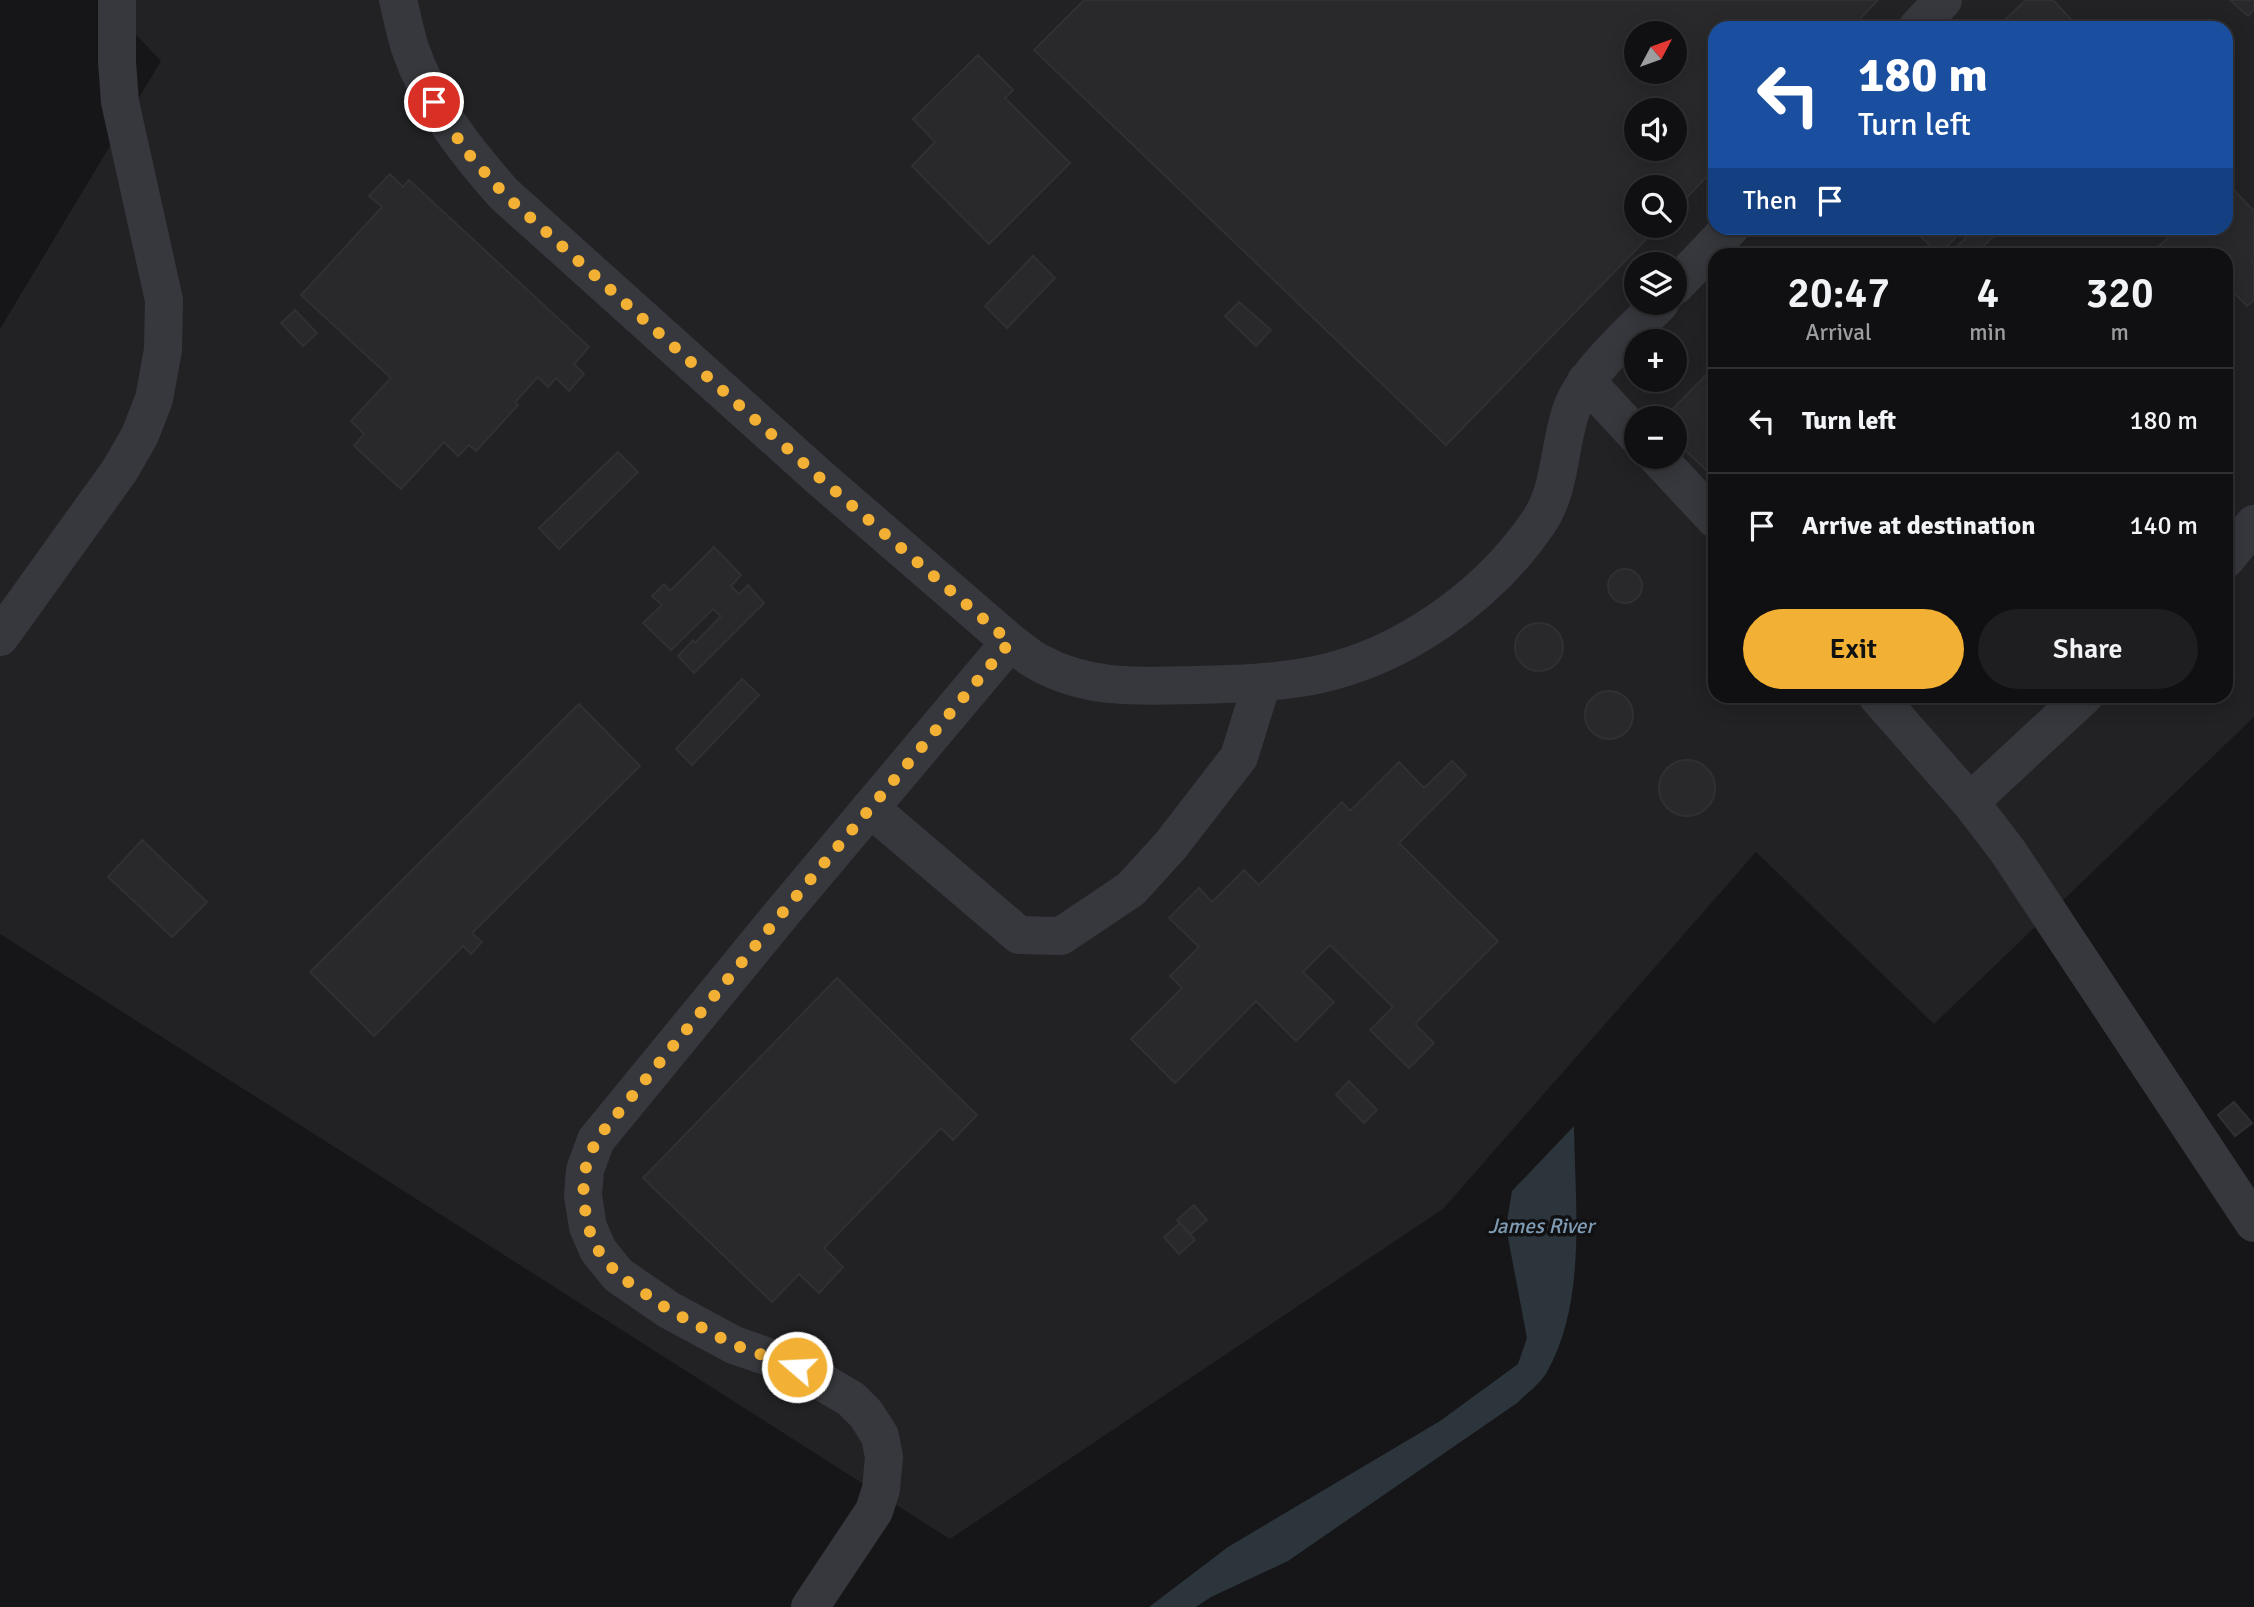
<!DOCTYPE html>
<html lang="en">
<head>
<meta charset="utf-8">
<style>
	:root { --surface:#101012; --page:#1e1e20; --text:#f1f3f6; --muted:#9c9d9f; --line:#303032; --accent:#f2b134 }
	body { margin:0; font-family:Signika,sans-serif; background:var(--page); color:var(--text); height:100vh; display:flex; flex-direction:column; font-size:26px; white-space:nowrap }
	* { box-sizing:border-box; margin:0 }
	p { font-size:23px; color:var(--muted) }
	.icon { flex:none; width:38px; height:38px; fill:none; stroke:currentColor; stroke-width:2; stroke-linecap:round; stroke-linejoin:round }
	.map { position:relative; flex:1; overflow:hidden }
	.panel { position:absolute; left:1708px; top:248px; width:525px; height:455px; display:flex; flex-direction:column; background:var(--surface); border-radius:21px; box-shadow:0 4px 18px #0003,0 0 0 2px var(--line) }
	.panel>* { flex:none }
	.hud { position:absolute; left:1708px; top:21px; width:525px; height:214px; border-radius:21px; box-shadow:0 4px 18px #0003,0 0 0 2px var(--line); background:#1a4fa0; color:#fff; overflow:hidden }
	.needle { width:46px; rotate:49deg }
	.fabs { position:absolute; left:1624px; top:21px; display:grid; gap:14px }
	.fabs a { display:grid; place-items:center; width:63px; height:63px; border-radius:50%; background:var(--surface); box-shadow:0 4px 18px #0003,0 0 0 2px var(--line); font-size:35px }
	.pin { position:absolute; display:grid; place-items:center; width:60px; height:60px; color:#fff; margin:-30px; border:4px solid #fff; border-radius:50%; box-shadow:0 2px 7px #0007 }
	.me { position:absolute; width:77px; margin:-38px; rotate:289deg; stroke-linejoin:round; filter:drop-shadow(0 0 5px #0008) }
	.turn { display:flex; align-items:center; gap:24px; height:147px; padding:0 35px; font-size:32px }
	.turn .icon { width:91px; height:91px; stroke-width:2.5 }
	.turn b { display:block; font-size:49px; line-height:60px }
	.then { display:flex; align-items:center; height:66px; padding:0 35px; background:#0003; gap:14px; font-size:26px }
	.eta { display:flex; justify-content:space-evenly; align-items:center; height:119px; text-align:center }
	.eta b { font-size:42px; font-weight:600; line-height:49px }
	.primary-button { display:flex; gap:14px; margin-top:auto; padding:14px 35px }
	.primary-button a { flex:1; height:80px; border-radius:42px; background:var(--accent); color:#111; font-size:28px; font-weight:600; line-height:80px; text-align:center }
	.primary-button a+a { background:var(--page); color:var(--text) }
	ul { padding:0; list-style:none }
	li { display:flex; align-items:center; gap:21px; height:105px; padding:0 35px; border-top:2px solid var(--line) }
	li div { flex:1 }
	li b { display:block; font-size:26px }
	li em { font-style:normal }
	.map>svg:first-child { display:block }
	.built { fill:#222225; fill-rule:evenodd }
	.water { fill:#2c353c }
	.building { fill:#29292c; stroke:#303034; stroke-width:2; fill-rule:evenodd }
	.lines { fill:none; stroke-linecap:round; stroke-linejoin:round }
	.minor { stroke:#37383d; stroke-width:38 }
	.route { stroke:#f2b134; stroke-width:12; stroke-dasharray:0 21.6 }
	.labels { text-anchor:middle; stroke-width:7; stroke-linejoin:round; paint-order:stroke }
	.water-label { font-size:21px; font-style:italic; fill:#7f9bb3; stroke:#111113 }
</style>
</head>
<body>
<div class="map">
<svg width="2254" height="1607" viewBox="0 0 2254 1607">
	<rect width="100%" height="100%" fill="#161618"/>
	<path class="built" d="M103 0H2254V717L1934 1024 1756 852 1443 1209 950 1539 0 934V329L161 61ZM1715 28H2226V228H1715ZM1636 33H1675V72H1636ZM1636 110H1675V149H1636ZM1636 187H1675V226H1636ZM1715 256H2226V696H1715ZM1636 264H1675V303H1636ZM1636 341H1675V380H1636ZM1636 418H1675V457H1636Z"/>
	<path class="water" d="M1574 1126C1575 1206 1587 1300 1547 1372 1541 1383 1526 1394 1517 1403L1288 1561 1211 1597 1196 1607H1149L1228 1547 1440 1421 1518 1364 1527 1338 1506 1227 1512 1191Z"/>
	<path class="building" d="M1084 0H1878L1851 28H1715V168L1675 210V187H1636V226H1659L1446 445 1034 50ZM1636 33H1675V72H1636ZM1636 110H1675V149H1636Z
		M2026 0H2053L2079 28H1996Z
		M2230 0H2254V9L2248 16Z
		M978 55 1013 90 1005 98 1070 163 989 244 912 166 935 142 913 119Z
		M390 174 403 187 409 180 589 347 574 364 584 374 569 391 556 378 548 387 538 377 515 402 518 405 476 451 469 445 458 456 444 442 401 489 354 446 364 434 351 421 391 378 301 295 382 207 369 196Z
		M2226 182 2254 211V259L2251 261 2254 264V300L2247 306 2228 287 2226 289V256H2149L2178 228H2226Z
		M1912 228H1965L1939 254Z
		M1976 228H1990L1996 234 1973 256H1947Z
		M1033 256 1055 278 1007 328 985 306Z
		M1239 302 1271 330 1256 346 1225 316Z
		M295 310 317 333 303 346 281 323Z
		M1715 366V479L1675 440V418H1664Z
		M618 452 638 472 559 549 539 528Z
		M714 547 741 575 731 586 739 594 748 585 764 603 694 673 678 656 693 640 695 643 721 616 713 609 671 650 643 623 662 605 652 596 664 584 670 591Z
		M1608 586a17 17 0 1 1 34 0a17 17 0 1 1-34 0Z
		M1515 647a24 24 0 1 1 48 0a24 24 0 1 1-48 0Z
		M742 679 759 695 692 765 676 749Z
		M1585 715a24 24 0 1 1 48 0a24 24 0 1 1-48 0Z
		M579 704 640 766 472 933 482 942 471 954 463 946 374 1036 310 972Z
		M1659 788a28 28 0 1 1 56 0a28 28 0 1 1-56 0Z
		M1452 761 1466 775 1399 843 1498 941 1415 1024 1434 1043 1409 1068 1370 1030 1393 1007 1330 945 1303 972 1334 1002 1296 1041 1256 1001 1175 1083 1131 1039 1182 988 1170 976 1199 947 1169 918 1199 888 1212 902 1244 870 1259 885 1342 802 1350 811 1399 762 1424 788Z
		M142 840 207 902 172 937 108 877Z
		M837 978 977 1115 953 1140 941 1128 824 1248 843 1267 819 1293 799 1274 772 1302 643 1178Z
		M1349 1081 1377 1110 1364 1123 1336 1095Z
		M2234 1102 2252 1123 2235 1136 2218 1115Z
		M1194 1205 1207 1220 1191 1234 1177 1220Z
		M1180 1223 1195 1240 1179 1254 1164 1237Z"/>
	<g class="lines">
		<path class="minor" d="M398 0C402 16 405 32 410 48 429 104 465 150 504 194L819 477 1010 642C1020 649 1029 658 1040 663 1089 690 1141 686 1195 685 1236 684 1276 683 1316 675 1403 657 1488 596 1538 523 1562 488 1558 446 1572 408 1585 372 1633 331 1660 303
			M1917 28 1943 0
			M1675 286 1730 228
			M1586 381 1636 435
			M1657 457 1715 519
			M2226 559 2254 524
			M0 637 120 470 140 435 154 399 163 350 164 300 120 102 117 62V0
			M1877 696 1970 802 2007 850 2254 1223
			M1970 802 2084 696
			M870 808 1019 935 1061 936 1131 889 1171 845 1239 757 1262 683
			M810 1607 874 1511 881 1489 884 1457 880 1436 866 1414 851 1399 797 1367 734 1345 669 1310 618 1275 598 1250 588 1227 583 1196 585 1170 596 1140 783 912 1010 642"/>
	</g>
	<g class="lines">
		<path class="route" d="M434 102 466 151 504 194 819 477 1010 642 783 912 596 1140 585 1170 583 1196 588 1227 598 1250 618 1275 669 1310 734 1345 797 1367"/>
	</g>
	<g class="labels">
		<g class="water-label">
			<text x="1541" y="1233">James River</text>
		</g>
	</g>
</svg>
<div class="fabs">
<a><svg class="needle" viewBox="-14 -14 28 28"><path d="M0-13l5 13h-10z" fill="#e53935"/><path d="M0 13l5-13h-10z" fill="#9c9d9f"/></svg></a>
<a><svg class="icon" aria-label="sound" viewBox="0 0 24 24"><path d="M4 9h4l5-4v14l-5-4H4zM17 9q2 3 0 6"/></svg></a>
<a><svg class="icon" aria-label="search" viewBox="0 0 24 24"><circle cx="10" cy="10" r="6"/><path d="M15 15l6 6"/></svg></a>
<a><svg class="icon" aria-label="layers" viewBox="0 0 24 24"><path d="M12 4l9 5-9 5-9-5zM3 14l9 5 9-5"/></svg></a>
<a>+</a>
<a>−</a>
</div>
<div class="pin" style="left:434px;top:102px;background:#d93025"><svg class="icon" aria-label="arrive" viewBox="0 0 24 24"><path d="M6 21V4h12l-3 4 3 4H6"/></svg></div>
<svg class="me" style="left:797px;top:1367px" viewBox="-20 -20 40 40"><circle r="17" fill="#f2b134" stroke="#fff" stroke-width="3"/><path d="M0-11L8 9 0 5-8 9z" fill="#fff"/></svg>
<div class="hud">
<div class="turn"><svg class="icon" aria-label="left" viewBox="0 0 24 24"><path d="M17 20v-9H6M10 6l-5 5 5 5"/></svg><div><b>180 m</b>Turn left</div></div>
<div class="then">Then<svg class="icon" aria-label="arrive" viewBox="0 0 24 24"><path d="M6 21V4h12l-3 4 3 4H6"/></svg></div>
</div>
<section class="panel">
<div class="eta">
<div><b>20:47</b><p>Arrival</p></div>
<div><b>4</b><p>min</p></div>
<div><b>320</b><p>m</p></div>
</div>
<ul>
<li><svg class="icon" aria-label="left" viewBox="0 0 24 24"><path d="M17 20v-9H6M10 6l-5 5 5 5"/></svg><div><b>Turn left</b></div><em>180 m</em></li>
<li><svg class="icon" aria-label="arrive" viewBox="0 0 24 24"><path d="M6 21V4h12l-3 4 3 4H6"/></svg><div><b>Arrive at destination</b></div><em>140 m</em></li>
</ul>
<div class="primary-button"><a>Exit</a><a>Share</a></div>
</section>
</div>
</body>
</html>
